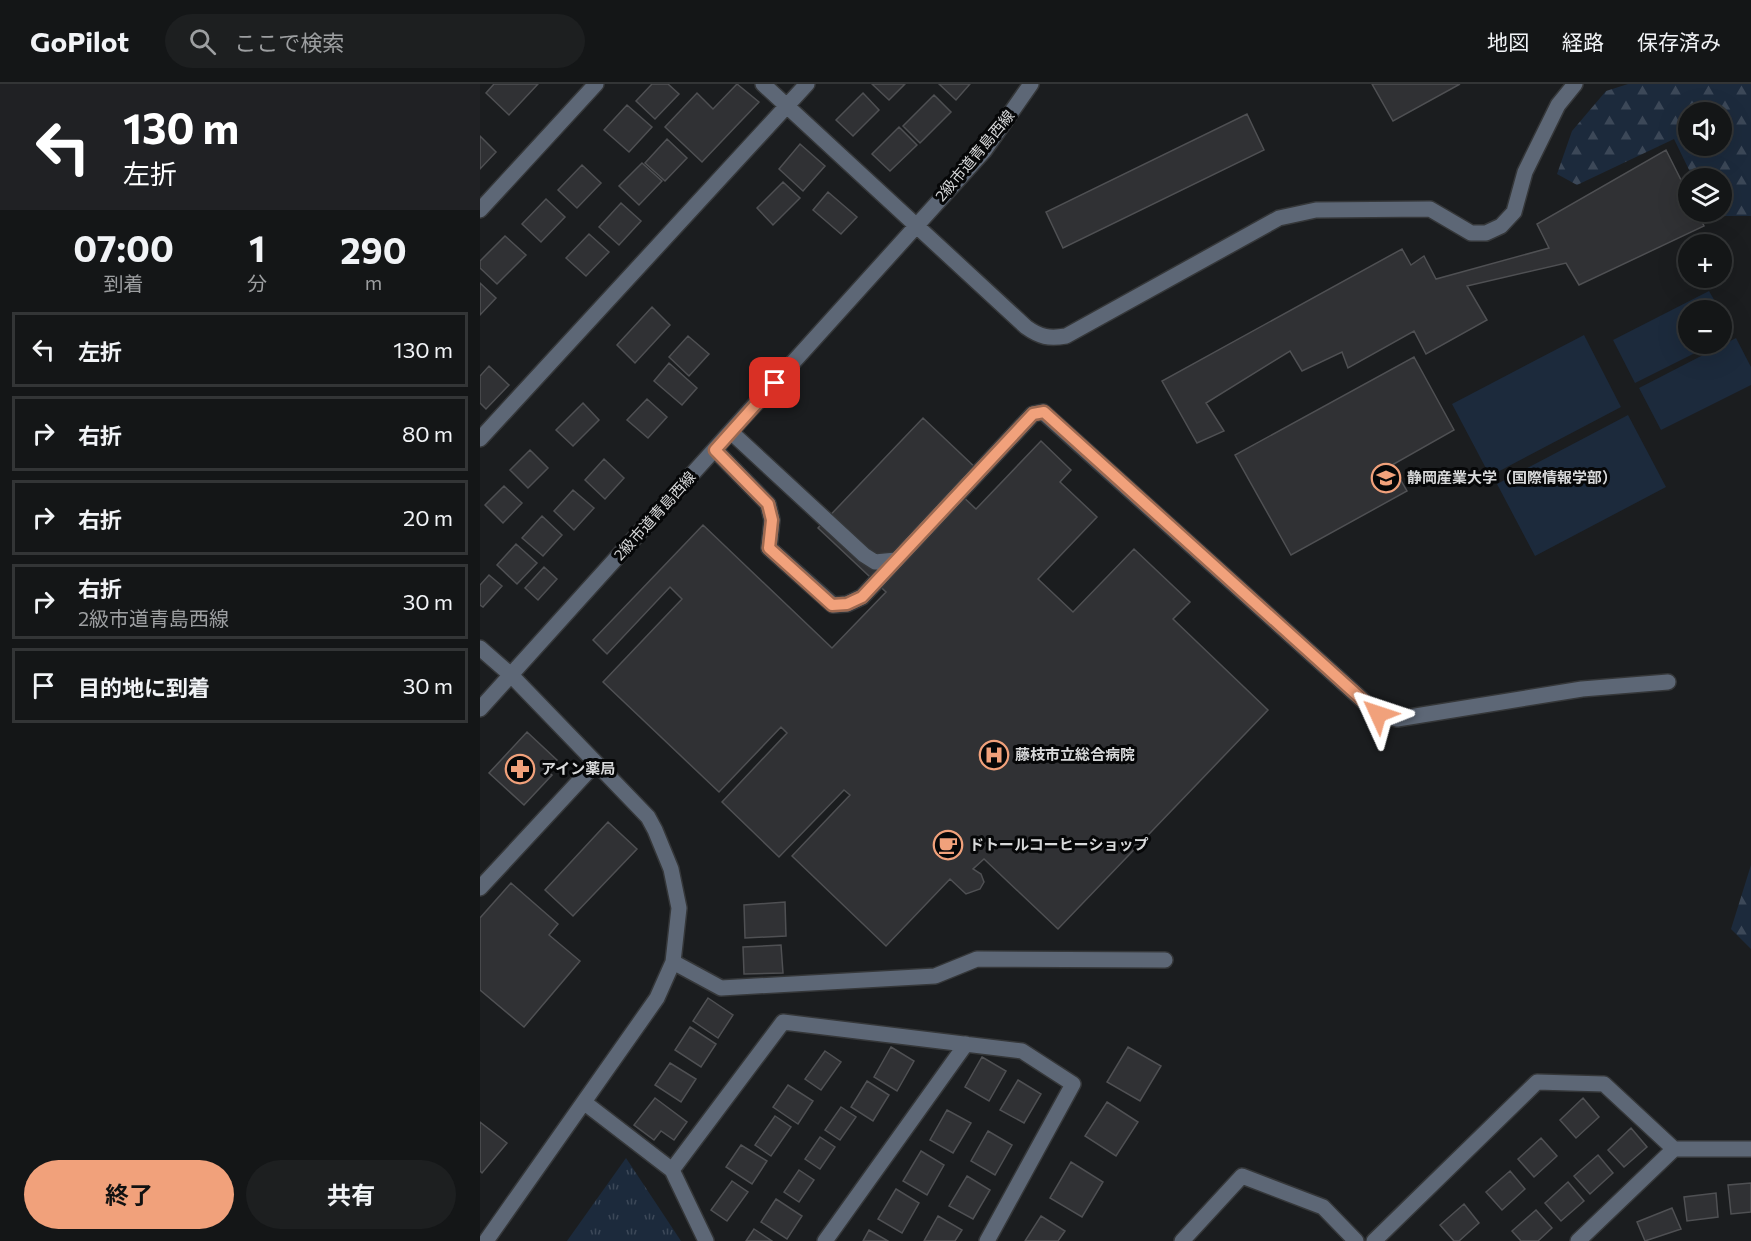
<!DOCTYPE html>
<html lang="ja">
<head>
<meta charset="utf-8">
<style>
	:root { --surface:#141617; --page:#1d1f20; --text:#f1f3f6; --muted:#9d9fa1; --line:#333536; --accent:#f1a17b }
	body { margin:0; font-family:Commissioner,"Noto Sans JP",sans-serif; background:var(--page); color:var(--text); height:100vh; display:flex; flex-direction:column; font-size:22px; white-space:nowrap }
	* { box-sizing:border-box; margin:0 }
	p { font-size:20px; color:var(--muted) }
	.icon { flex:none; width:33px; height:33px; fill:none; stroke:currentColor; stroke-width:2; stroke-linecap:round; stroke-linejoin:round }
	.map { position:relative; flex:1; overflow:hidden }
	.drawer { display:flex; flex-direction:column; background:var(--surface); width:480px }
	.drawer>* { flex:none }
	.hud { background:#202124; color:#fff; overflow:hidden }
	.controls { position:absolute; left:1198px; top:18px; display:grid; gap:12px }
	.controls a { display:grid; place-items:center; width:54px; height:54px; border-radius:50%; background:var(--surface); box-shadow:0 6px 24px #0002,0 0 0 2px var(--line); font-size:30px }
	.pin { position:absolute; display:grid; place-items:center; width:51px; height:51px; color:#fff; margin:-26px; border-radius:12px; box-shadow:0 3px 9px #0006 }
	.me { position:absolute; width:66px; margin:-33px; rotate:312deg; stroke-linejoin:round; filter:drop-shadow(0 0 4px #0008) }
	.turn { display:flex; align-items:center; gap:21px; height:126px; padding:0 24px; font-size:27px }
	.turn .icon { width:78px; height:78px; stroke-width:2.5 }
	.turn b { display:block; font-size:42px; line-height:51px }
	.eta { display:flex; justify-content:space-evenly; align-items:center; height:102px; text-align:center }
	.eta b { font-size:36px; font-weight:700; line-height:42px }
	.action { display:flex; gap:12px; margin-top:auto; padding:12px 24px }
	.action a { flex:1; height:69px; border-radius:36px; background:var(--accent); color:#111; font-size:24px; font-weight:700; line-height:69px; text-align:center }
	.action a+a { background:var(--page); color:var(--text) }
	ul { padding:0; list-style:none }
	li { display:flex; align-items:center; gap:18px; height:75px; margin:0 12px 9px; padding:0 12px; border:3px solid var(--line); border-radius:0px }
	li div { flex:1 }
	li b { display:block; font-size:22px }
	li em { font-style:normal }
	header { display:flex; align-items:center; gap:36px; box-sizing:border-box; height:84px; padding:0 30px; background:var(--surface); border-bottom:2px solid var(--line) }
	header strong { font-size:28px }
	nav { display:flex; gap:33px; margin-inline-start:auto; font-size:21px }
	.search { width:420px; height:54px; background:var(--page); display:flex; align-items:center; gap:15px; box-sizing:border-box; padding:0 21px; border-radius:33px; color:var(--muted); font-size:22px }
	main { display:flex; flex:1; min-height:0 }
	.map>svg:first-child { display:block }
	.grass { fill:url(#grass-tufts) }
	.forest { fill:url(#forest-firs); fill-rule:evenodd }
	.pitch { fill:#1c2a3c }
	.building { fill:#303134; stroke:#4f5053; stroke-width:1.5 }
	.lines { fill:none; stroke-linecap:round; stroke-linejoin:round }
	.minor-casing { stroke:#353739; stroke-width:18 }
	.minor { stroke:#5d6776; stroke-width:15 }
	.route-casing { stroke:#9d6950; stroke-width:15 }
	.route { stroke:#f1a17b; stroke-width:10 }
	.labels { text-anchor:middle; stroke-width:6; stroke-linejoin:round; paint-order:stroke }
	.street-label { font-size:15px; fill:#d8d9da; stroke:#060708 }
	.poi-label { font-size:15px; font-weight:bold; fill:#d8d9da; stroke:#060708; text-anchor:start }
</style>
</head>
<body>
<header>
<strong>GoPilot</strong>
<div class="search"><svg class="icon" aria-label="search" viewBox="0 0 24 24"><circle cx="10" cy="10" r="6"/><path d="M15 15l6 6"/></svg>ここで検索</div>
<nav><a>地図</a><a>経路</a><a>保存済み</a></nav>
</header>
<main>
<section class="drawer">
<div class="hud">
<div class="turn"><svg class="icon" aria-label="left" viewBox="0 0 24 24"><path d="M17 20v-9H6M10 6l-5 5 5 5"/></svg><div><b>130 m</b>左折</div></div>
</div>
<div class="eta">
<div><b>07:00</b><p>到着</p></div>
<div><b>1</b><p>分</p></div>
<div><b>290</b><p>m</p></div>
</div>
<ul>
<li><svg class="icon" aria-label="left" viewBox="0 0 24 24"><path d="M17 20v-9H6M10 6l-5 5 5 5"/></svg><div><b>左折</b></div><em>130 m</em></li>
<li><svg class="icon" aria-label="right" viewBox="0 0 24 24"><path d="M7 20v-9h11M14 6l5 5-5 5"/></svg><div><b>右折</b></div><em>80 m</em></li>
<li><svg class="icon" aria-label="right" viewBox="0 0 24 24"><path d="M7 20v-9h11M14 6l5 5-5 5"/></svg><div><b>右折</b></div><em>20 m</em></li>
<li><svg class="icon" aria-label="right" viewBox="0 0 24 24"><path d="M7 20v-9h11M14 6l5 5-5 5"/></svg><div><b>右折</b><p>2級市道青島西線</p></div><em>30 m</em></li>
<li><svg class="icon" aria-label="arrive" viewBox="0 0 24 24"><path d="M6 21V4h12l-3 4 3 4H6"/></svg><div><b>目的地に到着</b></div><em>30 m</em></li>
</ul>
<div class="action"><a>終了</a><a>共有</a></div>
</section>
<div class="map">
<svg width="1271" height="1157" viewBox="0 0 1271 1157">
	<defs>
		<pattern id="grass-tufts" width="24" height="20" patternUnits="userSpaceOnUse" patternTransform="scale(1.5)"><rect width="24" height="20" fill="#1c2a3c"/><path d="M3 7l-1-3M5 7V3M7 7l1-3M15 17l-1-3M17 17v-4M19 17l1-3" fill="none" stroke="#3c4858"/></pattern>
		<pattern id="forest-firs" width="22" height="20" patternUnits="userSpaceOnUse" patternTransform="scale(1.5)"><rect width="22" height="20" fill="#1c2a3c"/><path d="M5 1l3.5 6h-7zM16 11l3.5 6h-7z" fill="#3c4858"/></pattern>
	</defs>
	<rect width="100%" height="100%" fill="#1b1d1f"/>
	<path class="grass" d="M146 1074 201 1157H87Z"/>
	<path class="forest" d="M1148 0H1271V132H1231L1229 128H1242V94H1213L1194 55 1097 101 1077 90 1092 47 1126 7ZM1209 28H1242V62H1209Z
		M1271 781V865L1251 845Z"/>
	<path class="pitch" d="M1229 207 1240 226H1209V260H1233L1155 299 1133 256Z
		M1104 251 1141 323 1010 392 972 320Z
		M1256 254 1271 283V301L1181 346 1159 304Z
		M1148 331 1186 403 1055 472 1017 400Z"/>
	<path class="building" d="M14 0H58L29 31 6 9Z
		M172 0H188L199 10 175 35 156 17Z
		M257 0 279 18 222 78 185 43 217 9 233 25Z
		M392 0H425L409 16Z
		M459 0H490L476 16Z
		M892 0H980L913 37Z
		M383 9 399 26 373 52 356 36Z
		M454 11 471 28 440 59 423 42Z
		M147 21 172 43 149 68 124 46Z
		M767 30 784 66 583 164 566 128Z
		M419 43 437 61 410 87 392 70Z
		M0 52 16 68 0 85Z
		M187 55 207 74 185 97 165 79Z
		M320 60 345 82 323 107 299 85Z
		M1186 66 1209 112V128H1217L1224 142 1099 201 1086 179 987 202 1007 236 946 270 934 247 868 284 862 268 822 287 810 267 726 319 744 347 717 359 682 297 922 165 931 181 944 172 956 195 1069 164 1057 140Z
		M162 79 182 97 159 121 139 102Z
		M102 81 121 99 97 124 78 106Z
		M303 98 320 114 293 141 277 124Z
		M348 108 377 133 361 150 333 126Z
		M66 115 85 133 61 158 42 140Z
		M141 119 161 137 139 161 119 143Z
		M109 150 129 168 106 192 86 174Z
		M25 152 46 171 17 200 0 184V177Z
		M0 199 16 214 0 231Z
		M172 223 190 241 155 279 137 261Z
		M208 252 229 270 209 292 189 273Z
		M934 273 974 346 912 381 927 407 811 471 755 371Z
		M189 279 217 304 202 321 174 297Z
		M9 282 29 301 6 325 0 319V292Z
		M167 315 187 333 168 354 147 336Z
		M103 319 119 336 93 362 76 346Z
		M443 334 499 387 478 408 496 425 561 357 591 386 580 398 617 433 558 495 593 528 654 465 710 518 693 535 788 626 578 845 504 775 493 785 501 790 504 798 500 805 486 810 470 795 406 862 312 772 370 711 364 706 299 773 242 718 307 649 301 643 239 708 123 598 202 515 190 503 127 570 113 556 223 441 352 564 406 508 338 444Z
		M50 366 68 384 48 404 30 386Z
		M124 375 144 394 125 415 105 396Z
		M24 402 42 419 23 439 5 421Z
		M93 406 114 424 94 446 74 427Z
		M62 432 82 451 63 472 42 454Z
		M36 460 57 479 37 500 17 481Z
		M64 483 77 495 58 516 45 504Z
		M9 491 22 502 3 523 0 521V501Z
		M47 648 77 676 67 687 72 691 44 721 9 689Z
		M128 738 157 765 93 832 65 806Z
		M31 799 78 840 69 851 100 877 44 943 0 906V834Z
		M305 818 306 852 265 854 264 821Z
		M301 861 303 889 264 890 263 863Z
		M228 914 253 931 238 954 213 937Z
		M210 943 236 960 221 983 195 966Z
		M411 963 434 977 417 1007 394 993Z
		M648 963 681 982 660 1017 627 998Z
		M345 967 361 978 341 1006 325 995Z
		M502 973 526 987 509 1017 485 1003Z
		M190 979 216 995 201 1018 175 1001Z
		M538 996 561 1010 544 1039 520 1026Z
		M387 997 409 1011 393 1037 371 1023Z
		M308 1001 333 1017 318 1040 293 1023Z
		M175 1014 207 1038 194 1056 181 1047 174 1056 154 1041Z
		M1103 1014 1119 1033 1096 1054 1080 1036Z
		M627 1018 658 1038 636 1072 605 1052Z
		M361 1023 376 1033 360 1056 345 1046Z
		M467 1026 491 1039 473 1069 450 1056Z
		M295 1032 311 1043 291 1072 275 1061Z
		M0 1038 27 1059 2 1089 0 1087Z
		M1151 1044 1167 1063 1144 1083 1128 1066Z
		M508 1047 532 1061 515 1091 491 1077Z
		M340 1053 355 1063 340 1085 325 1075Z
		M1061 1054 1077 1072 1054 1093 1038 1075Z
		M261 1061 287 1077 272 1100 246 1083Z
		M441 1067 464 1081 447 1111 423 1097Z
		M1118 1071 1133 1089 1110 1110 1094 1092Z
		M591 1078 623 1098 602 1133 570 1114Z
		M319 1086 334 1096 319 1118 304 1108Z
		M1030 1087 1045 1105 1022 1126 1006 1108Z
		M487 1092 510 1106 493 1135 469 1122Z
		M252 1097 268 1108 247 1137 231 1126Z
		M1088 1098 1104 1117 1081 1137 1065 1119Z
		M1271 1099V1128L1251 1130 1248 1101Z
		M416 1105 439 1119 422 1149 398 1135Z
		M1236 1109 1238 1133 1207 1137 1204 1113Z
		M296 1115 322 1132 307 1155 281 1138Z
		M984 1120 999 1139 979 1157H974L960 1141Z
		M1192 1124 1201 1145 1165 1157 1157 1138Z
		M1056 1126 1072 1144 1058 1157H1041L1032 1147Z
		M458 1132 482 1146 475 1157H444Z
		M561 1132 585 1147 578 1157H545Z
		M274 1145 292 1157H266Z
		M389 1146 408 1157H383Z"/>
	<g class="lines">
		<g class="minor-casing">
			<path id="minor" d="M283 0 546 243C560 253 569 255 586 252L799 134 836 126 950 125 991 149H1006L1021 142 1034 128 1045 88 1078 21 1095 0
				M0 126 116 0
				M251 348 384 471 395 478 416 476
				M0 355 327 0
				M235 366 288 420 292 436 289 464 353 521 367 520 382 513 553 330 563 328 898 630 917 635 1102 605 1188 598
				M0 564 31 591 116 679 168 733 175 746 191 785 199 824 193 878 177 914 6 1157
				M0 625 504 67 551 0
				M0 804 116 679
				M193 878 241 904 455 892 497 875 685 876
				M105 1019 192 1086 226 1157
				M192 1086 303 938 542 967 593 1000 507 1157
				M345 1157 486 960
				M702 1157 762 1092 843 1123 876 1157
				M894 1157 1057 998 1124 1000 1194 1065H1271
				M1098 1157 1194 1065"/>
		</g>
		<use href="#minor" class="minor"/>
	</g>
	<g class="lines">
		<g class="route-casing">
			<path id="route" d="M295 299 235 366 288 420 292 436 289 464 352 521 367 520 382 513 553 330 564 328 898 630"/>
		</g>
		<use href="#route" class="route"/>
	</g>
	<defs>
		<g id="university-ring" transform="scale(1.5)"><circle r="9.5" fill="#060708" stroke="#f1a17b" stroke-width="1.5"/><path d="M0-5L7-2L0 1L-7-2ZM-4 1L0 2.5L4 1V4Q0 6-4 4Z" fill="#f1a17b"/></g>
		<g id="hospital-ring" transform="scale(1.5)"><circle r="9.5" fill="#060708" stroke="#f1a17b" stroke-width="1.5"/><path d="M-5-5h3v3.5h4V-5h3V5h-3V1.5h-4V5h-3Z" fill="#f1a17b"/></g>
		<g id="pharmacy-ring" transform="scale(1.5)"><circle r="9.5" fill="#060708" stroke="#f1a17b" stroke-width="1.5"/><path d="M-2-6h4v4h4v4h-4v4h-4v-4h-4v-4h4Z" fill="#f1a17b"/></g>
		<g id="cafe-ring" transform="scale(1.5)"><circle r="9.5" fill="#060708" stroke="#f1a17b" stroke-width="1.5"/><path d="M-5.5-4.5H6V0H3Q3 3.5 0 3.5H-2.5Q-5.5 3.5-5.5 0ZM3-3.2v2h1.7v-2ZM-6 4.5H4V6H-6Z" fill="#f1a17b"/></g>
	</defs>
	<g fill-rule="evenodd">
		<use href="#university-ring" x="906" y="394"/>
		<use href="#hospital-ring" x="514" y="671"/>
		<use href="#pharmacy-ring" x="40" y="685"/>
		<use href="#cafe-ring" x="468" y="761"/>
	</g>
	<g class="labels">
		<g class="street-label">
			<text transform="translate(495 72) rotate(-50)" y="5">2級市道青島西線</text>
			<text transform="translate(175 432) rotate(-48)" y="5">2級市道青島西線</text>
		</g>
		<g class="poi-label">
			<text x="927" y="399">静岡産業大学（国際情報学部）</text>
			<text x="535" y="676">藤枝市立総合病院</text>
			<text x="61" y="690">アイン薬局</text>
			<text x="489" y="766">ドトールコーヒーショップ</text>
		</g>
	</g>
</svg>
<div class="controls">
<a><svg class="icon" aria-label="sound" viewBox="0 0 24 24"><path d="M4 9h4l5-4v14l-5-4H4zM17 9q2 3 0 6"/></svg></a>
<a><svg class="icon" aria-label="layers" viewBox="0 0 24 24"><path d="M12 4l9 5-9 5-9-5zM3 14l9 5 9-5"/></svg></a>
<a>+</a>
<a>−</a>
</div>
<div class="pin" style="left:295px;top:299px;background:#d93025"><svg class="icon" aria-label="arrive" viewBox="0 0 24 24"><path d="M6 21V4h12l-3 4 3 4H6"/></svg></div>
<svg class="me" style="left:898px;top:630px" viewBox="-20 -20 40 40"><path d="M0-17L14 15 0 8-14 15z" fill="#f1a17b" stroke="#fff" stroke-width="4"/></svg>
</div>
</main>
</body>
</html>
